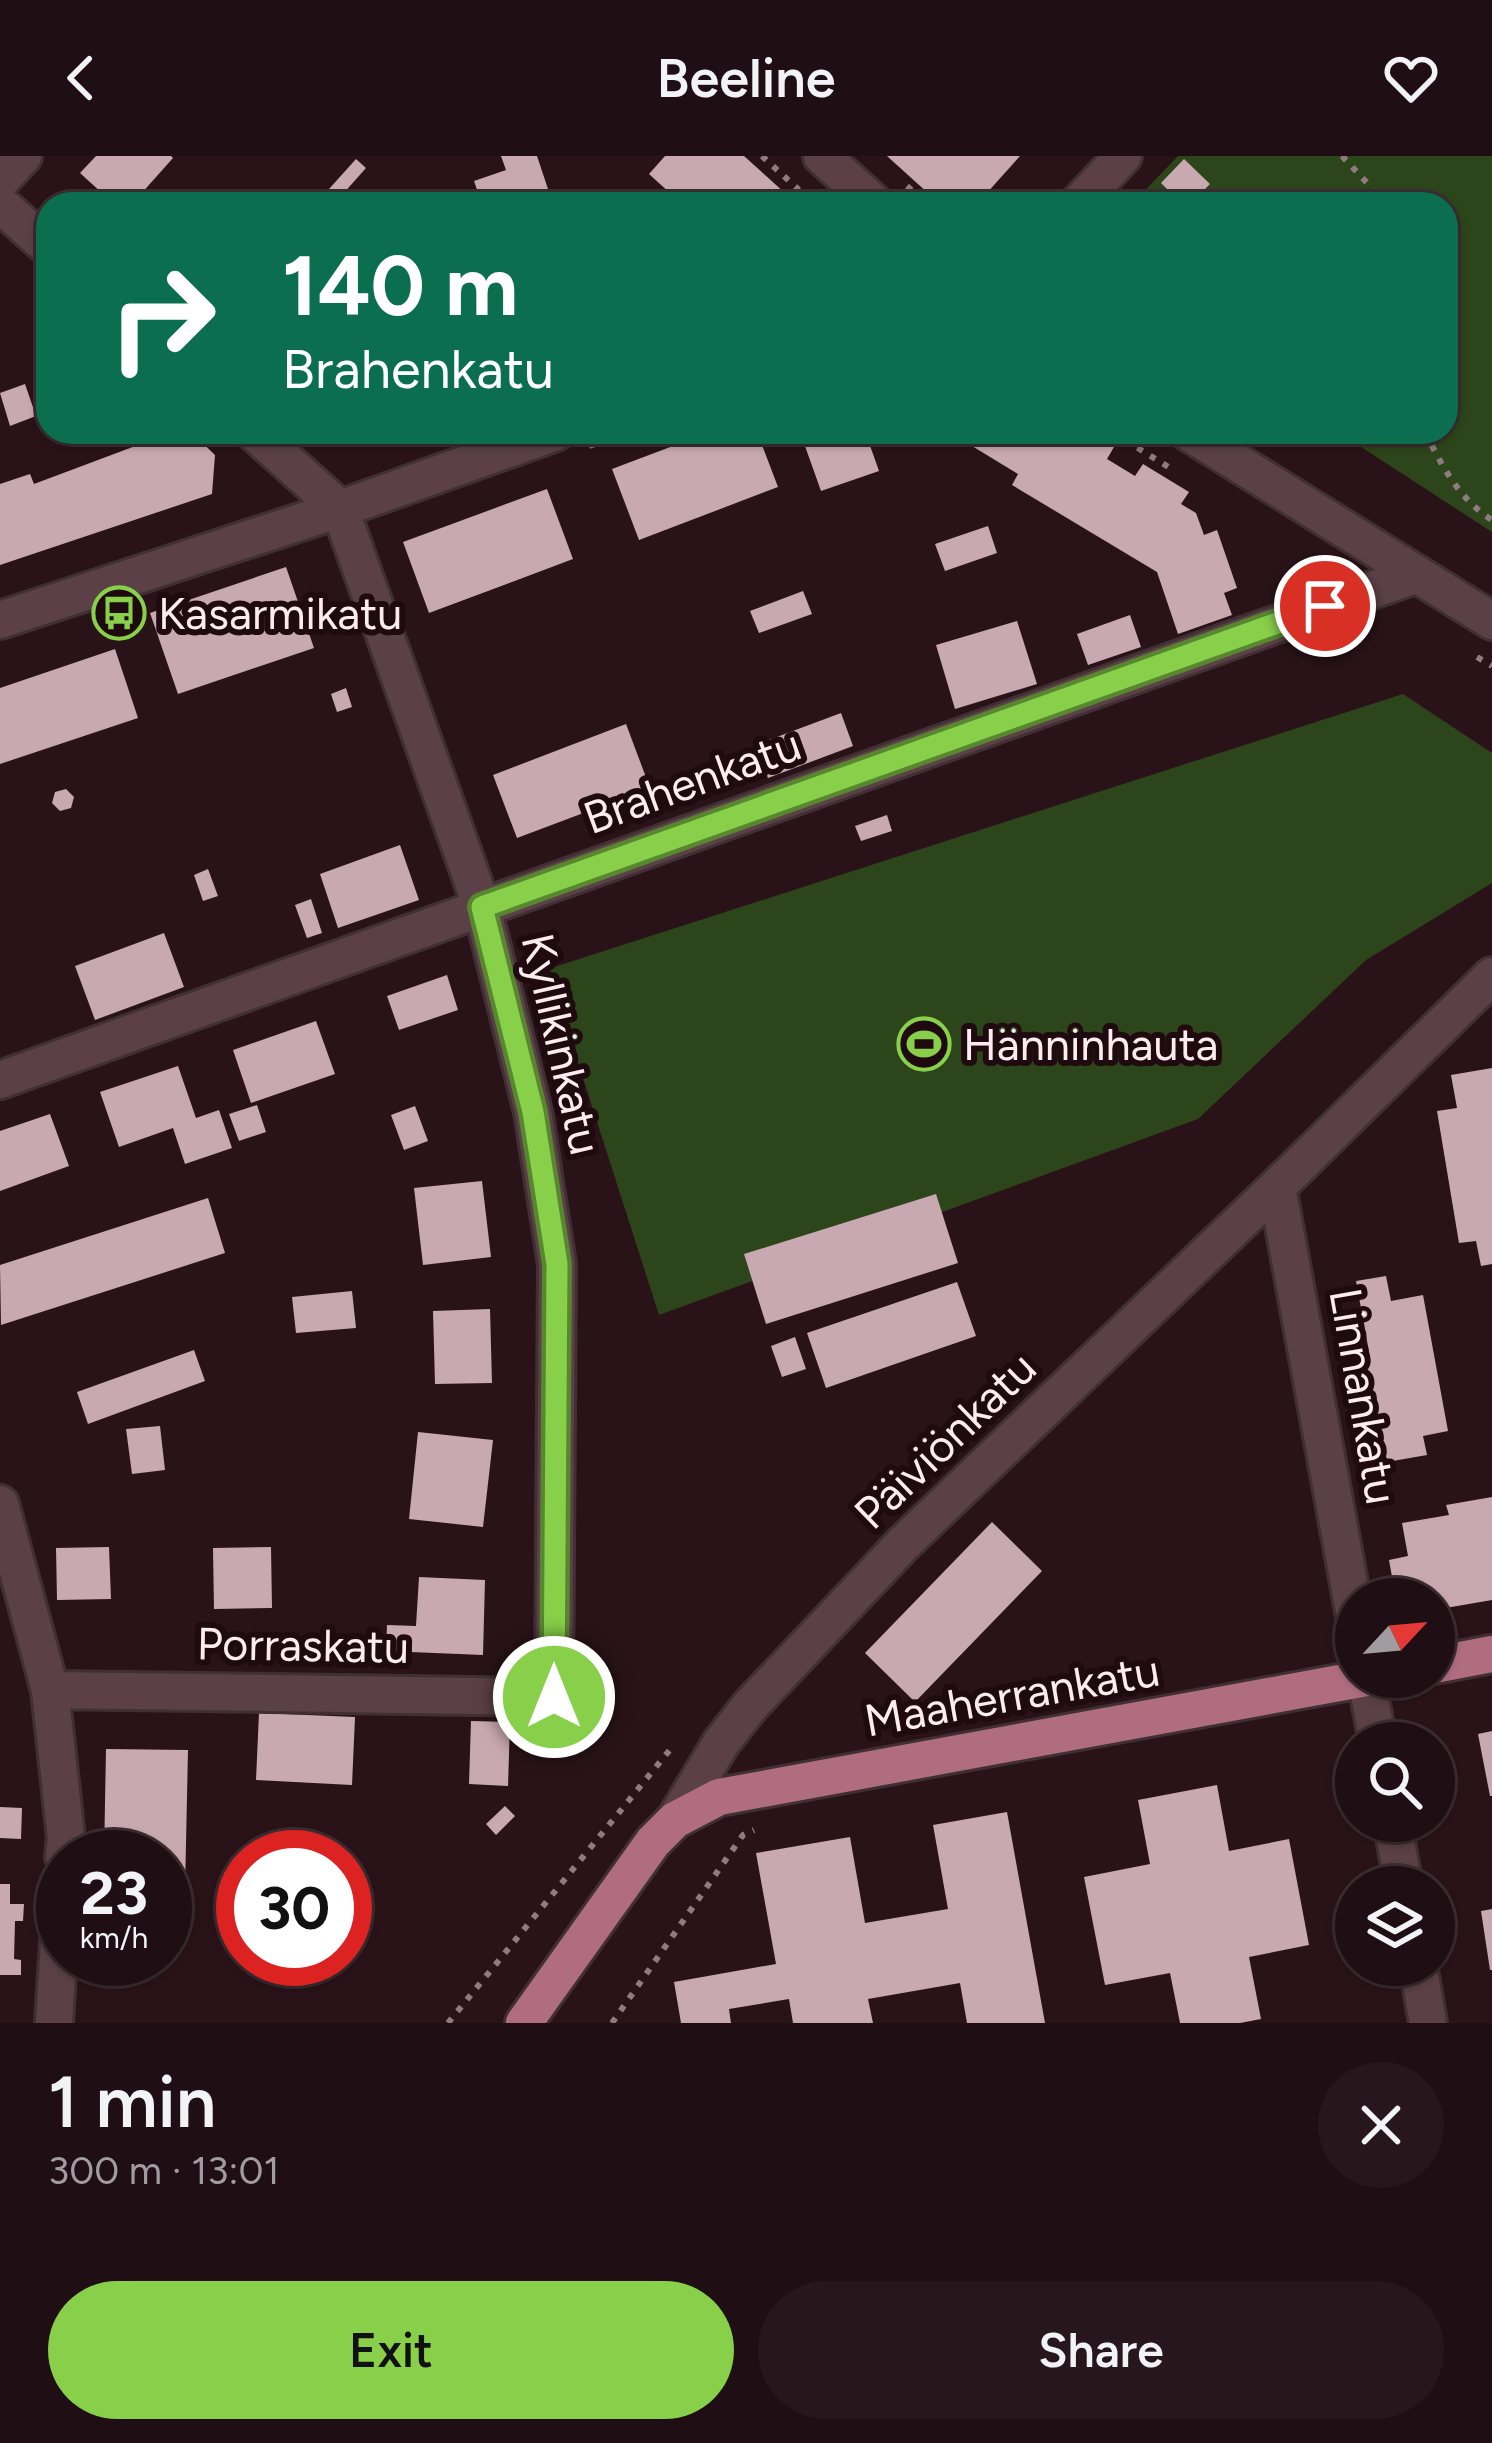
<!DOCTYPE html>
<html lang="en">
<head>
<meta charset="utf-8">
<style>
	:root { --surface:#1f0e13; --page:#27171c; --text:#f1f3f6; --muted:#a19ca0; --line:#3c2e33; --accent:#88cf4a }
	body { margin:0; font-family:Figtree,sans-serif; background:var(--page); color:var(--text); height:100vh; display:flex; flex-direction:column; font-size:45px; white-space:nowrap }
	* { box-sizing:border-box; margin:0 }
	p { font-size:39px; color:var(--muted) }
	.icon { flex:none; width:66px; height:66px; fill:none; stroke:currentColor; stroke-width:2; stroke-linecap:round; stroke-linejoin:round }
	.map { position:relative; height:1867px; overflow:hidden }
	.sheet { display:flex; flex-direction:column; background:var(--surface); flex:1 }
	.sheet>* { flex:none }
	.hud { position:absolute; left:36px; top:36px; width:1422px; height:252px; border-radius:36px; box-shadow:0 3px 9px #0004,0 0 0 3px var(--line); background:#0b6e4f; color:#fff; overflow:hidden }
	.needle { width:78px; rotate:64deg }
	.controls { position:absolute; left:1335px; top:1422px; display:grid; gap:24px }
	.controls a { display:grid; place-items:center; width:120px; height:120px; border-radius:50%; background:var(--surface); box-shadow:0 3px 9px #0004,0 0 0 3px var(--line); font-size:60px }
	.speed { position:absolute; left:36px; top:1674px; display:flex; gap:24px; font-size:60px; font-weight:700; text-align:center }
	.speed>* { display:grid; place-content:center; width:156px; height:156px; border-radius:50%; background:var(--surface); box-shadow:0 3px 9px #0004,0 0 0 3px var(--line); line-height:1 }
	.speed small { font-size:30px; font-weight:400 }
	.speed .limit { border:18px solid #d22; background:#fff; color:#111 }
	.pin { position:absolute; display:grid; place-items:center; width:102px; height:102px; color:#fff; margin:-51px; border:6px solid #fff; border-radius:50%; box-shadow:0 3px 12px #0007 }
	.me { position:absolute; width:132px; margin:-66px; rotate:0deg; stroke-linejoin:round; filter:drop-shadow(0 0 9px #0008) }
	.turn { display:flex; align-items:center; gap:42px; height:252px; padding:0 48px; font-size:54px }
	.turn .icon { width:156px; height:156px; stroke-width:2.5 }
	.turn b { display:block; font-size:84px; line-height:102px }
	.round { display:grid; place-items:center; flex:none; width:126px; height:126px; border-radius:63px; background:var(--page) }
	.headline { display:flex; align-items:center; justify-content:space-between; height:204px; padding:0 48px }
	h1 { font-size:72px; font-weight:600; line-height:90px }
	.action { display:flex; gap:24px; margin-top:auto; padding:24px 48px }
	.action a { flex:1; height:138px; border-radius:72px; background:var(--accent); color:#111; font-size:48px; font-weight:600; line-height:138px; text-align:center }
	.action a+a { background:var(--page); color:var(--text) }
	header { display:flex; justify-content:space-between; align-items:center; height:156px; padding:0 48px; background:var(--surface); font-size:54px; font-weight:600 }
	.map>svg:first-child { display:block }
	.green { fill:#2d451a }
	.building { fill:#c9a9b1 }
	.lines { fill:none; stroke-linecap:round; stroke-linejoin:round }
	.minor-casing { stroke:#403034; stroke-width:42 }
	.major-casing { stroke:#403034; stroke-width:42 }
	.path { stroke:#8f7b80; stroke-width:6; stroke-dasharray:6 9; stroke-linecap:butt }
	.minor { stroke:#5b4047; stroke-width:36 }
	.major { stroke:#b06d80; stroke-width:36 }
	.route-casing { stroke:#588730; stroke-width:30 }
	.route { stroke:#88cf4a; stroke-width:21 }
	.labels { text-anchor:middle; stroke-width:12; stroke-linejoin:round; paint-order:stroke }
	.poi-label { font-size:45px; fill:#fcebef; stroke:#1f0a10; text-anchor:start }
	.street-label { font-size:45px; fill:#fcebef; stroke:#1f0a10 }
</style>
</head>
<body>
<header><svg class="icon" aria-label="back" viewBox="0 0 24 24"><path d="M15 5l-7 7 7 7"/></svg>Beeline<svg class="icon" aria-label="heart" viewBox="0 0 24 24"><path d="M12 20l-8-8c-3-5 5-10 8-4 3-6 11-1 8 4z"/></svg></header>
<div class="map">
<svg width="1492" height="1867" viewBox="0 0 1492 1867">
	<rect width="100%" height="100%" fill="#291319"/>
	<path class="green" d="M1178 0H1492V376L1338 276H1446V48H1132Z
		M1403 538 1492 597V727L1366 804 1198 963 659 1159 548 813Z"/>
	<path class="building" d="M96 0H171L173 2 132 48H114L80 17Z
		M501 0H537L553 48H482L474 25 506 14Z
		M665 0H744L797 48H682L649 18Z
		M887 0H1020L977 48H940Z
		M356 3 366 12 334 48H326L320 43Z
		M1184 3 1210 28 1190 48H1182L1161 27Z
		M25 228 36 260 10 270 0 237Z
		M151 276H191L215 299 212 338 0 409V328L30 318 34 328 146 286Z
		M710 276H757L778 331 639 384 612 313Z
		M800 276H880L867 281 879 315 821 335Z
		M949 276H1089L1114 291 1107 303 1135 320 1143 308 1189 336 1181 348 1196 357 1204 379 1217 374 1237 432 1224 437 1232 459 1178 478 1157 416 1012 329 1018 318Z
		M547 333 573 403 429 457 403 386Z
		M988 370 997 397 945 415 935 388Z
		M286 411 314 492 178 538 150 457Z
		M803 435 812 458 759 477 750 455Z
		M1130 459 1141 491 1088 509 1077 478Z
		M1017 465 1037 528 955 553 936 489Z
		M115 493 138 562 0 608V532Z
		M346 532 352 551 337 556 331 538Z
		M841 557 853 590 768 622 755 589Z
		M626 568 650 632 517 682 493 619Z
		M66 633 74 641 71 652 60 655 52 647 55 636Z
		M887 659 892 675 861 685 855 670Z
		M400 689 419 744 338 772 320 718Z
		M208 713 218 740 203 745 194 719Z
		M311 743 322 777 307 782 295 749Z
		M164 777 184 831 95 864 75 810Z
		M447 819 458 854 399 874 387 840Z
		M316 865 335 918 251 947 233 894Z
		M178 910 196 962 219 954 232 992 185 1008 173 972 119 991 100 936Z
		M1492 912V1108L1481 1110 1476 1085 1459 1087 1437 955 1457 952 1451 919Z
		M257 949 266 976 239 985 229 958Z
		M415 950 428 985 404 994 391 959Z
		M50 958 69 1010 0 1035V975Z
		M482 1025 491 1101 423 1109 414 1032Z
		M936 1038 958 1107 766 1168 744 1098Z
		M208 1042 225 1097 1 1169 0 1109Z
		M1386 1120 1391 1145 1423 1139 1448 1275 1423 1280 1427 1299 1387 1306 1379 1258 1369 1260 1358 1203 1370 1201 1356 1125Z
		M957 1126 976 1180 826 1232 807 1177Z
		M352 1135 356 1172 296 1177 292 1141Z
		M490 1153 492 1227 435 1228 433 1155Z
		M795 1181 806 1213 782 1221 771 1190Z
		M194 1194 205 1225 88 1268 77 1236Z
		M160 1270 165 1314 132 1318 126 1273Z
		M418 1276 493 1284 483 1371 409 1363Z
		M1492 1341V1444L1434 1454V1443H1396L1389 1404 1408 1400 1402 1367 1449 1359 1446 1349Z
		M992 1366 1042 1415 915 1546 865 1497Z
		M109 1391 111 1443 57 1444 56 1392Z
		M271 1391 272 1452 214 1453 213 1392Z
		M419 1421 485 1424 483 1499 386 1495 387 1469 416 1470Z
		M259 1557 355 1561 352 1629 256 1624Z
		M471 1565 510 1566 508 1630 469 1628Z
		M1492 1575V1640H1490L1478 1578Z
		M106 1593 188 1594 185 1734H165V1701H104Z
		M1217 1629 1229 1695 1289 1683 1309 1789 1249 1801 1261 1863 1240 1867H1180L1170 1817 1105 1829 1084 1721 1150 1708 1138 1644Z
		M505 1650 515 1660 496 1679 486 1668Z
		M0 1651 22 1652 21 1683 0 1682Z
		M1007 1656 1045 1867H967L960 1827 868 1843 873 1867H793L789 1843 729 1853 731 1867H681L674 1826 776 1808 756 1697 850 1681 865 1767 948 1753 933 1669Z
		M0 1728H10V1748H24L23 1765H15L14 1803 21 1804V1819H0Z
		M355 1728 369 1729 368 1754 354 1753Z
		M1492 1753V1814H1490L1481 1755Z"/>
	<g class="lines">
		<g class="minor-casing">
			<path id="minor" d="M822 0 875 48
				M0 25 23 0
				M0 48 48 91
				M1078 48 1123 0
				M1188 276 1492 465
				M0 464 340 353 556 276
				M0 924 1417 418
				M1277 1031 1356 1466
				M0 1348 50 1534 66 1682 64 1701
				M1366 1521 1378 1587
				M50 1534 554 1541 557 1108 533 956 482 751 340 353 254 276
				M675 1664 721 1587 750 1550 903 1388 1277 1031 1492 820
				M1392 1665 1404 1731
				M1418 1809 1428 1867
				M54 1867 63 1723"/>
		</g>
		<g class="major-casing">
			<path id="major" d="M1434 1509 1492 1498
				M524 1867 653 1686 675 1664 719 1641 1372 1521"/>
		</g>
		<path class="path" d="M762 0 799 34
			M1342 0 1369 29 1379 48
			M907 30 922 43
			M1112 276 1170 312
			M1425 276C1442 310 1459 343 1492 364
			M589 290 632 276
			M1477 501 1492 510
			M448 1867 673 1590
			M612 1867 743 1679 754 1674"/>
		<use href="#minor" class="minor"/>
		<use href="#major" class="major"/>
	</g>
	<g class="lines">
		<g class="route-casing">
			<path id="route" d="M554 1541 557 1108 533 956 482 751 1325 450"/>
		</g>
		<use href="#route" class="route"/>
	</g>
	<defs>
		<g id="bus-ring" transform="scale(2.7)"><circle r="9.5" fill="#1f0a10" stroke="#88cf4a" stroke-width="1.5"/><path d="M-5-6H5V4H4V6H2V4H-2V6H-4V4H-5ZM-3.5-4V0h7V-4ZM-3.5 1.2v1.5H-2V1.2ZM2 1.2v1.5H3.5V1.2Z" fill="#88cf4a"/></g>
		<g id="stadium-ring" transform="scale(2.7)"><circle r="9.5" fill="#1f0a10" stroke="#88cf4a" stroke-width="1.5"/><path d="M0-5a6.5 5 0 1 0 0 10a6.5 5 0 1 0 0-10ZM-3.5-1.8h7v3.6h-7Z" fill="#88cf4a"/></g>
	</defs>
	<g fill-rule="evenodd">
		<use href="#bus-ring" x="119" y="457"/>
		<use href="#stadium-ring" x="924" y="888"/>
	</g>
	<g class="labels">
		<g class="poi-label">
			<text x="158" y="473">Kasarmikatu</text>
			<text x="963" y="904">Hänninhauta</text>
		</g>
		<g class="street-label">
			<text transform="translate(692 625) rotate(-20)" y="16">Brahenkatu</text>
			<text transform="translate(562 888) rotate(77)" y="16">Kyllikinkatu</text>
			<text transform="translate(1364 1240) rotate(80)" y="16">Linnankatu</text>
			<text transform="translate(945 1284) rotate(-44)" y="16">Päiviönkatu</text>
			<text transform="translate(303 1489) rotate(1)" y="16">Porraskatu</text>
			<text transform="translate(1012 1539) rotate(-10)" y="16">Maaherrankatu</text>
		</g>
	</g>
</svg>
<div class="controls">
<a><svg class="needle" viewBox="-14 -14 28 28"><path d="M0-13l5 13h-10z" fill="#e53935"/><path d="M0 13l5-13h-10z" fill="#a19ca0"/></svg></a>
<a><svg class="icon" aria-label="search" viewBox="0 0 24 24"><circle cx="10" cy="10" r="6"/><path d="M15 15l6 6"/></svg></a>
<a><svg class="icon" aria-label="layers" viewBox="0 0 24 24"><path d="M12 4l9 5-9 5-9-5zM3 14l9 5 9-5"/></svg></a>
</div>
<div class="speed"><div>23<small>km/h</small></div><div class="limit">30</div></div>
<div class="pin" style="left:1325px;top:450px;background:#d93025"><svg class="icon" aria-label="arrive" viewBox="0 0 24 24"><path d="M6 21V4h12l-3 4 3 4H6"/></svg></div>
<svg class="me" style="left:554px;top:1541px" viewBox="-20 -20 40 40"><circle r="17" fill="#88cf4a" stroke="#fff" stroke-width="3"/><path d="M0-11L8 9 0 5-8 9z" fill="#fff"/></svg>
<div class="hud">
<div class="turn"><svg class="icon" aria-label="right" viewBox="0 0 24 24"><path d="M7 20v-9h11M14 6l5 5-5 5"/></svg><div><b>140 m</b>Brahenkatu</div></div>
</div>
</div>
<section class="sheet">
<div class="headline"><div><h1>1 min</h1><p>300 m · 13:01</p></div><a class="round"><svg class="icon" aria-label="close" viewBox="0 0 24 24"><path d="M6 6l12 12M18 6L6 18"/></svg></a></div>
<div class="action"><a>Exit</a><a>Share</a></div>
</section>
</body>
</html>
